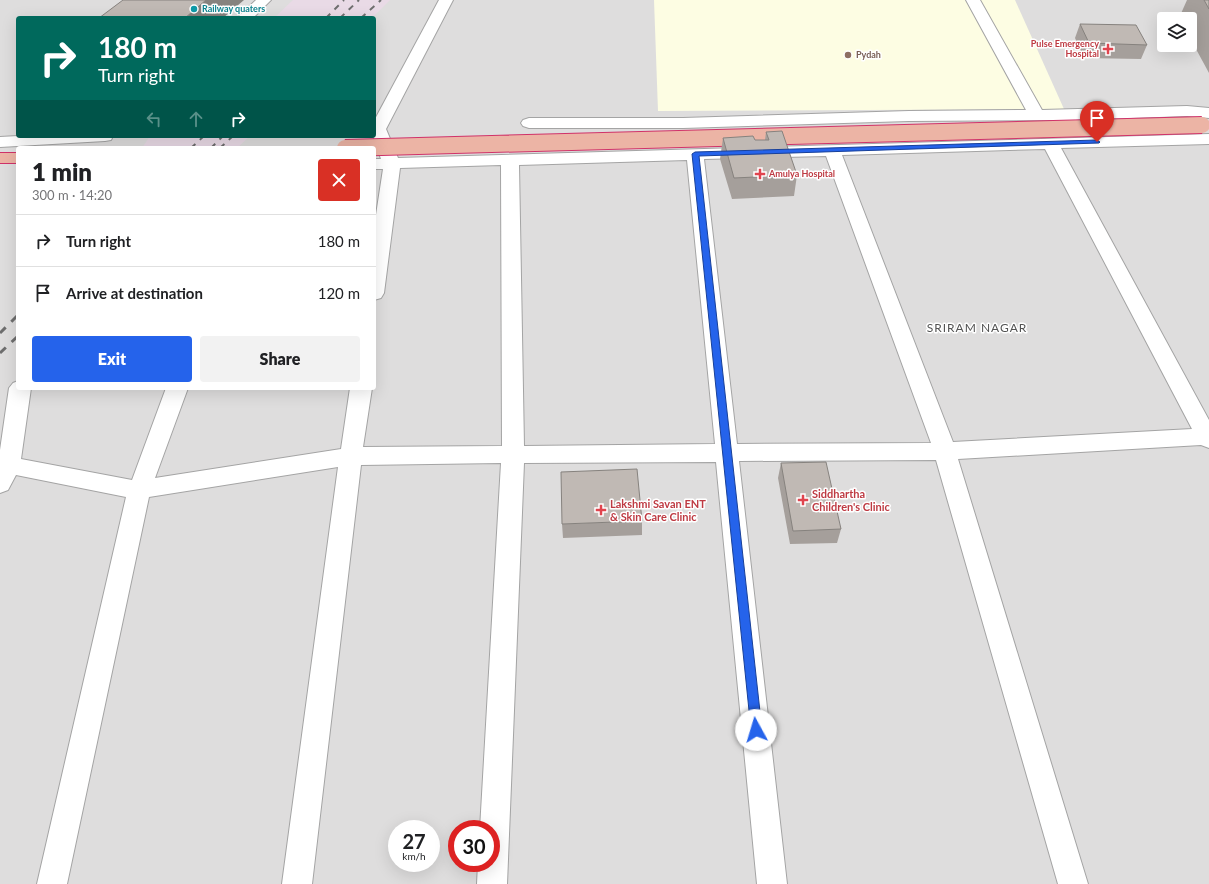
<!DOCTYPE html>
<html lang="en">
<head>
<meta charset="utf-8">
<style>
	:root { --surface:#fff; --page:#f2f2f2; --text:#202124; --muted:#757577; --line:#e0e0e0; --accent:#2563eb }
	body { margin:0; font-family:Lato,sans-serif; background:var(--page); color:var(--text); height:100vh; display:flex; flex-direction:column; font-size:15px; white-space:nowrap }
	* { box-sizing:border-box; margin:0 }
	p { font-size:13px; color:var(--muted) }
	.icon { flex:none; width:22px; height:22px; fill:none; stroke:currentColor; stroke-width:2; stroke-linecap:round; stroke-linejoin:round }
	.map { position:relative; flex:1; overflow:hidden }
	.panel { position:absolute; left:16px; top:146px; width:360px; height:244px; display:flex; flex-direction:column; background:var(--surface); border-radius:4px; box-shadow:0 4px 16px #0002 }
	.panel>* { flex:none }
	.banner { position:absolute; left:16px; top:16px; width:360px; height:122px; border-radius:4px; box-shadow:0 4px 16px #0002; background:#00695c; color:#fff; overflow:hidden }
	.fabs { position:absolute; left:1157px; top:12px; display:grid; gap:8px }
	.fabs a { display:grid; place-items:center; width:40px; height:40px; border-radius:4px; background:var(--surface); box-shadow:0 4px 16px #0002; font-size:20px }
	.speed { position:absolute; left:388px; top:820px; display:flex; gap:8px; font-size:20px; font-weight:700; text-align:center }
	.speed>* { display:grid; place-content:center; width:52px; height:52px; border-radius:50%; background:var(--surface); box-shadow:0 4px 16px #0002; line-height:1 }
	.speed small { font-size:10px; font-weight:400 }
	.speed .limit { border:6px solid #d22; background:#fff; color:#111 }
	.pin { position:absolute; display:grid; place-items:center; width:34px; height:34px; color:#fff; margin:-41px -17px; border-radius:50% 50% 50% 0; rotate:-45deg; box-shadow:0 0 4px #0007 }
	.pin .icon { rotate:45deg }
	.me { position:absolute; width:44px; margin:-22px; rotate:354deg; stroke-linejoin:round; filter:drop-shadow(0 0 3px #0008) }
	.turn { display:flex; align-items:center; gap:14px; height:84px; padding:0 16px; font-size:18px }
	.turn .icon { width:52px; height:52px; stroke-width:2.5 }
	.turn b { display:block; font-size:28px; line-height:34px }
	.lanes { display:flex; align-items:center; height:38px; padding:0 16px; background:#0003; justify-content:center; gap:20px; direction:ltr }
	.lanes .off { opacity:.35 }
	.round { display:grid; place-items:center; flex:none; width:42px; height:42px; border-radius:4px; background:var(--page) }
	.headline { display:flex; align-items:center; justify-content:space-between; height:68px; padding:0 16px }
	h1 { font-size:24px; font-weight:800; line-height:30px }
	.cta { display:flex; gap:8px; margin-top:auto; padding:8px 16px }
	.cta a { flex:1; height:46px; border-radius:4px; background:var(--accent); color:#fff; font-size:16px; font-weight:800; line-height:46px; text-align:center }
	.cta a+a { background:var(--page); color:var(--text) }
	ul { padding:0; list-style:none }
	li { display:flex; align-items:center; gap:12px; height:52px; padding:0 16px; border-top:1px solid var(--line) }
	li div { flex:1 }
	li b { display:block; font-size:15px }
	li em { font-style:normal }
	.map>svg:first-child { display:block }
	.residential { fill:#dedddd; fill-rule:evenodd }
	.industrial { fill:#e9dae6 }
	.education { fill:#fdfde3 }
	.lines { fill:none; stroke-linecap:round; stroke-linejoin:round }
	.minor-casing { stroke:#a4a4a4; stroke-width:2 }
	.trunk-casing { stroke:#d03269; stroke-width:2 }
	.minor { fill:#fff; fill-rule:evenodd }
	.trunk { fill:#ecb4a5; fill-rule:evenodd }
	.rail-far1 { stroke:#6e6e6e; stroke-width:2; stroke-dasharray:6 6; stroke-linecap:butt }
	.rail { stroke:#6e6e6e; stroke-width:3; stroke-dasharray:8 8; stroke-linecap:butt }
	.trunk-bridge-casing { stroke:#d03269; stroke-width:18; stroke-linecap:butt }
	.trunk-bridge { stroke:#ecb4a5; stroke-width:16 }
	.wall { fill:#a59f9b }
	.shaded-wall { fill:#86827e }
	.building { fill:#c0b9b4; stroke:#86827e }
	.route { fill:#2563eb; stroke:#184099 }
	.culture-dot { fill:#0f9aa8; stroke:#fff; stroke-width:1.5 }
	.health-dot { fill:#e0444e; stroke:#fff; stroke-width:1.5 }
	.education-dot { fill:#8d6e63; stroke:#fff; stroke-width:1.5 }
	.labels { text-anchor:middle; stroke-width:3; stroke-linejoin:round; paint-order:stroke }
	.far-culture-label { font-size:9px; font-weight:bold; fill:#0d838f; stroke:#fff; text-anchor:start }
	.far-health-label { font-size:9px; font-weight:bold; fill:#be3a42; stroke:#fff; text-anchor:end }
	.far-education-label { font-size:9px; font-weight:bold; fill:#785e54; stroke:#fff; text-anchor:start }
	.health-label { font-size:11px; font-weight:bold; fill:#be3a42; stroke:#fff; text-anchor:start }
	.neighbourhood-label { font-size:12px; letter-spacing:1px; fill:#535353; stroke:#fff }
</style>
</head>
<body>
<div class="map">
<svg width="1209" height="884" viewBox="0 0 1209 884">
	<rect width="100%" height="100%" fill="#f0ede7"/>
	<path class="residential" d="M0 0H1209V884H0ZM18 18H374V136H18ZM1164 19H1190V45H1164ZM18 148H374V388H18ZM397 829H431V863H397ZM457 829H491V863H457Z"/>
	<path class="industrial" d="M293 0H390L372 18H274Z
		M150 136H250L237 148H142Z"/>
	<path class="education" d="M654 0H1015L1064 109 658 111Z"/>
	<g class="lines">
		<g class="minor-casing">
			<path id="minor" d="M256 0H271L253 18H237Z
				M439 0H453L386 129 398 158 1209 134V144L1061 148 1209 420V448L1201 445 958 459 1088 884H1058L936 460 739 461 787 884H757L716 462 524 463 507 884H477L478 863H491V829H480L501 463 361 465 312 884H282L338 467 149 497 67 884H37L126 497 16 475 8 490 0 493V450L9 388 13 383 18 381V388H31L21 459 132 480 166 388H188L155 478 341 449 350 388H372L363 447 502 446 501 165 400 168 384 293 381 298 374 300V228L383 169H374V159H381L373 136H374V121ZM1045 149 1192 429 953 442 842 155ZM826 156 931 443 737 444 704 159ZM687 160 715 444 524 446 519 165Z
				M966 0H980L1042 110 1187 106 1209 108V118L1187 116 1075 120 909 121 683 128H529L523 126 521 123 523 120 529 118H683L909 111 1026 110Z
				M18 136H113L111 140 105 141 0 147V137Z"/>
		</g>
		<g class="trunk-casing">
			<path id="trunk" d="M0 153H18V163H0Z"/>
		</g>
		<use href="#minor" class="minor"/>
		<use href="#trunk" class="trunk"/>
		<path class="rail-far1" d="M326 18 344 0
			M340 18 359 0
			M361 18 381 0
			M191 148 204 136
			M211 148 223 136
			M220 148 233 136"/>
		<path class="rail" d="M0 333 18 315
			M0 353 18 336"/>
		<g class="trunk-bridge-casing">
			<path id="trunk-bridge" d="M345 148 1202 125"/>
		</g>
		<use href="#trunk-bridge" class="trunk-bridge"/>
	</g>
	<path class="wall" d="M1187 0H1209V73L1190 38V19H1180L1179 18Z
		M1080 24 1147 45 1141 59 1084 58 1075 38Z
		M766 132 797 175 794 196 732 199 720 159 723 138 755 140H765Z
		M781 463 841 529 837 543 790 544 778 478Z
		M642 521V535L563 538 562 524Z"/>
	<path class="shaded-wall" d="M206 0H244L223 18H185Z"/>
	<path class="building" d="M123 0H206L185 18H99Z
		M1204 0H1209V9Z
		M1080 24 1136 25 1147 45 1089 43Z
		M782 131 797 175 734 178 723 138 753 136 755 140H769L766 132Z
		M826 462 841 529 793 531 781 463Z
		M637 469 642 521 562 524 561 472Z"/>
	<path class="route" d="M1097 140 1100 142 1099 143 699 156 762 730 760 734 756 735 752 734 751 730 692 154 695 152Z"/>
	<circle class="culture-dot" cx="194" cy="9" r="4"/>
	<g class="health-dot">
		<path d="M1106 43h4v4h4v4h-4v4h-4v-4h-4v-4h4z"/>
		<path d="M758 168h4v4h4v4h-4v4h-4v-4h-4v-4h4z"/>
		<path d="M801 494h4v4h4v4h-4v4h-4v-4h-4v-4h4z"/>
		<path d="M599 504h4v4h4v4h-4v4h-4v-4h-4v-4h4z"/>
	</g>
	<circle class="education-dot" cx="848" cy="55" r="4"/>
	<g class="labels">
		<g class="far-culture-label">
			<text x="202" y="12">Railway quaters</text>
		</g>
		<g class="far-health-label">
			<text x="1099" y="47">Pulse Emergency<tspan x="1099" dy="10">Hospital</tspan></text>
			<text x="769" y="177" text-anchor="start">Amulya Hospital</text>
		</g>
		<g class="far-education-label">
			<text x="856" y="58">Pydah</text>
		</g>
		<g class="health-label">
			<text x="812" y="498">Siddhartha<tspan x="812" dy="13">Children's Clinic</tspan></text>
			<text x="610" y="508">Lakshmi Savan ENT<tspan x="610" dy="13">&amp; Skin Care Clinic</tspan></text>
		</g>
		<g class="neighbourhood-label">
			<text x="977" y="332">SRIRAM NAGAR</text>
		</g>
	</g>
</svg>
<div class="fabs">
<a><svg class="icon" aria-label="layers" viewBox="0 0 24 24"><path d="M12 4l9 5-9 5-9-5zM3 14l9 5 9-5"/></svg></a>
</div>
<div class="speed"><div>27<small>km/h</small></div><div class="limit">30</div></div>
<div class="pin" style="left:1097px;top:142px;background:#d93025"><svg class="icon" aria-label="arrive" viewBox="0 0 24 24"><path d="M6 21V4h12l-3 4 3 4H6"/></svg></div>
<svg class="me" style="left:756px;top:730px" viewBox="-20 -20 40 40"><circle r="19" fill="#fff"/><path d="M0-13L10 11 0 6-10 11z" fill="#2563eb"/></svg>
<div class="banner">
<div class="turn"><svg class="icon" aria-label="right" viewBox="0 0 24 24"><path d="M7 20v-9h11M14 6l5 5-5 5"/></svg><div><b>180 m</b>Turn right</div></div>
<div class="lanes"><svg class="icon off" aria-label="left" viewBox="0 0 24 24"><path d="M17 20v-9H6M10 6l-5 5 5 5"/></svg><svg class="icon off" aria-label="ahead" viewBox="0 0 24 24"><path d="M12 20V5M6 11l6-6 6 6"/></svg><svg class="icon" aria-label="right" viewBox="0 0 24 24"><path d="M7 20v-9h11M14 6l5 5-5 5"/></svg></div>
</div>
<section class="panel">
<div class="headline"><div><h1>1 min</h1><p>300 m · 14:20</p></div><a class="round" style="background:#d93025;color:#fff"><svg class="icon" aria-label="close" viewBox="0 0 24 24"><path d="M6 6l12 12M18 6L6 18"/></svg></a></div>
<ul>
<li><svg class="icon" aria-label="right" viewBox="0 0 24 24"><path d="M7 20v-9h11M14 6l5 5-5 5"/></svg><div><b>Turn right</b></div><em>180 m</em></li>
<li><svg class="icon" aria-label="arrive" viewBox="0 0 24 24"><path d="M6 21V4h12l-3 4 3 4H6"/></svg><div><b>Arrive at destination</b></div><em>120 m</em></li>
</ul>
<div class="cta"><a>Exit</a><a>Share</a></div>
</section>
</div>
</body>
</html>
